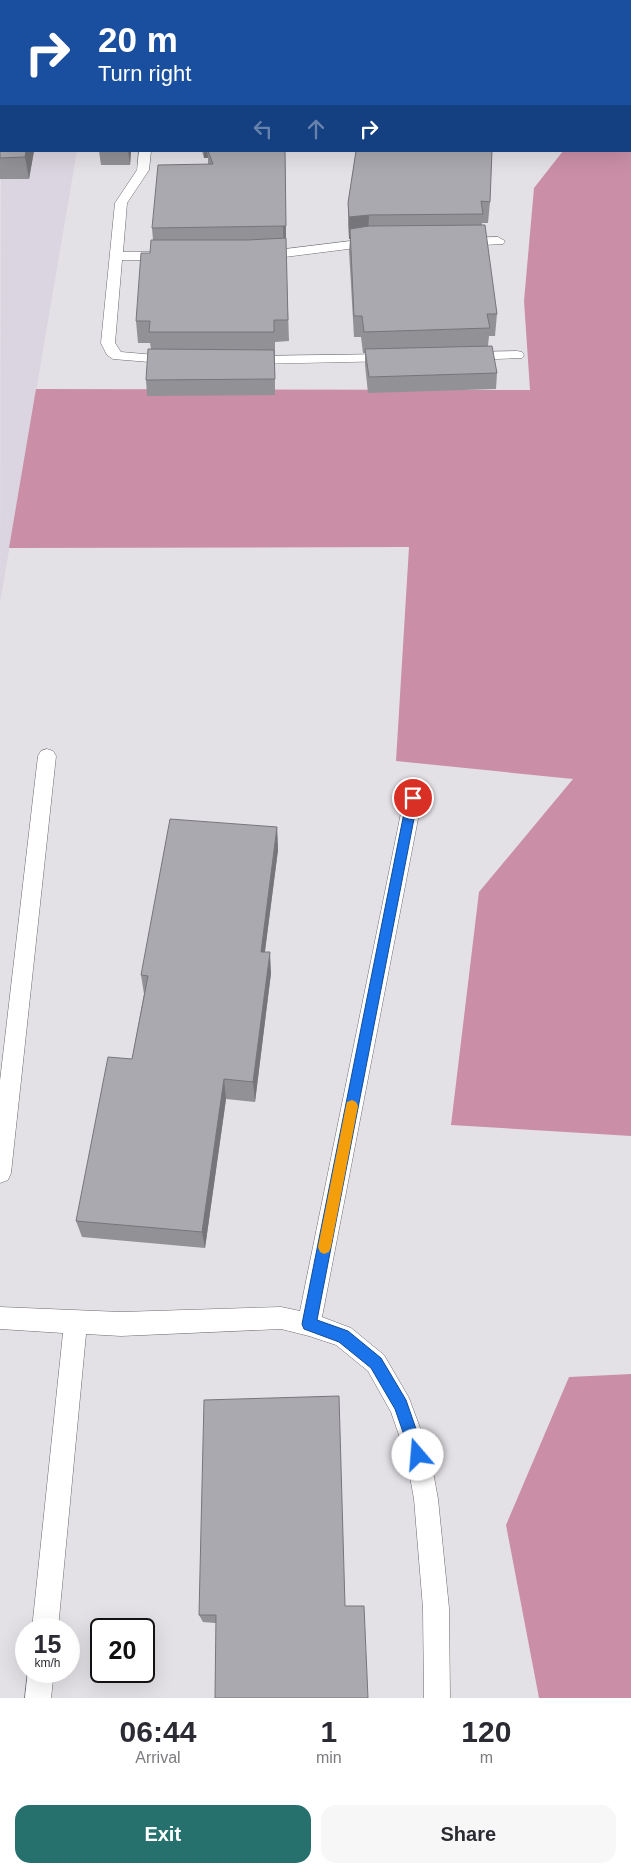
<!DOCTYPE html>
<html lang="en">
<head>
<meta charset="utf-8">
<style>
	:root { --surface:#fff; --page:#f7f7f7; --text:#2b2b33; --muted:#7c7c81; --accent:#26706e }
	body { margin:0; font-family:Arial,sans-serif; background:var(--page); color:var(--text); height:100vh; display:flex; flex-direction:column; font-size:19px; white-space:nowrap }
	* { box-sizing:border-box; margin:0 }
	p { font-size:16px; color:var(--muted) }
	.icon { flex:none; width:28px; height:28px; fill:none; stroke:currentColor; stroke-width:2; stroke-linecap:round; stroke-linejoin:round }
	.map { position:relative; height:1698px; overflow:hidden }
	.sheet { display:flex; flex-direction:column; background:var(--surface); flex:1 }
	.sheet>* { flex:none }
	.top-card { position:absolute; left:0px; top:0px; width:631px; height:152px; box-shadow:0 5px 20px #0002; background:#1a4fa0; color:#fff; overflow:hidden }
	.speed { position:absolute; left:15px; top:1618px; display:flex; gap:10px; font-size:25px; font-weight:700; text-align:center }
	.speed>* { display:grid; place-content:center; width:65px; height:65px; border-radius:50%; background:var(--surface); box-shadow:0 5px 20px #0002; line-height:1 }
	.speed small { font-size:12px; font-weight:400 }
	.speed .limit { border:2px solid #111; border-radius:8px; background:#fff; color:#111 }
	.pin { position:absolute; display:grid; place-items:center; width:42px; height:42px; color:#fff; margin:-21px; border:2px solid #fff; border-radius:50%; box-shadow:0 1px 5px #0007 }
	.me { position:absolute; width:55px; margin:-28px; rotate:342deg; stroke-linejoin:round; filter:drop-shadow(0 0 4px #0008) }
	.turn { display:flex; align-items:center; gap:18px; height:105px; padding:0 15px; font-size:22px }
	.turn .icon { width:65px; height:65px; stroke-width:2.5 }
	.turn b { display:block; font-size:35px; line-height:42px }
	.lanes { display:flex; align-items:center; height:48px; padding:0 15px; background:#0003; justify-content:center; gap:25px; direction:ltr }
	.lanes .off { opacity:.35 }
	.eta { display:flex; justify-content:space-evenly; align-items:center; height:85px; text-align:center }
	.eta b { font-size:30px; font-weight:600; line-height:35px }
	.action { display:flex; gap:10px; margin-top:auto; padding:10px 15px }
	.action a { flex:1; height:58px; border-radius:15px; background:var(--accent); color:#fff; font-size:20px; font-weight:600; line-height:58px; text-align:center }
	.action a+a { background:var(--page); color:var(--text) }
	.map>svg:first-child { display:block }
	.built { fill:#dbd5e1 }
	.forest { fill:#ca8fa7 }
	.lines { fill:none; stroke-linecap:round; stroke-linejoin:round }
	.lane-casing { stroke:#6c6a6f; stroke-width:1 }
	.secondary-casing { stroke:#6c6a6f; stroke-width:29 }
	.lane { fill:#fff; fill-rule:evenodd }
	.secondary { stroke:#fff; stroke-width:28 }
	.wall { fill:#919196 }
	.shaded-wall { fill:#76767a }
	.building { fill:#a9a9af; stroke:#76767a }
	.route { fill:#1a73e8; stroke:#114b97 }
	.slow { fill:#f59e0b }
</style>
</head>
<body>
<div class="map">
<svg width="631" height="1698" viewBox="0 0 631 1698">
	<rect width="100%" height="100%" fill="#e4e1e6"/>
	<path class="built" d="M1 59V151H77L0 603Z"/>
	<path class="forest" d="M631 37V1136L451 1125 479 892 573 779 396 761 409 547 9 548 36 389 530 390 524 301 534 188 563 151H630Z
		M631 1374V1698H539L506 1525 569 1377Z"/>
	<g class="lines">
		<g class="lane-casing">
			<path id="lane" d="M119 0H131V1H120Z
				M329 0H341V1H330Z
				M139 151H151L149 170 127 203 123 252H166L173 256 166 260H122L115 343 121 352 179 357 181 360 179 363 174 364 113 359 107 355 101 343 115 203 137 170Z
				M498 237 505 241 503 244 462 246 455 242 462 238Z
				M375 238 380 239 382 242 380 245 261 260 254 256 261 252Z
				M517 351 522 352 524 355 522 358 469 360 464 359 462 356 464 353 469 352Z
				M391 354 396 355 398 358 396 361 249 364 244 363 242 360 244 357 249 356Z
				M47 749 53 751 56 756 11 1173 8 1180 0 1183V1081L38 756 41 751Z
				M413 791 419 793 422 798 322 1317 351 1328 384 1355 409 1398 430 1455 438 1499 449 1608 450 1698H424L423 1608 414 1499 406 1455 391 1412 368 1371 336 1345 309 1336 281 1329 121 1336 86 1334 58 1629H32L63 1333 0 1329V1307L121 1312 281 1307 300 1311 404 798 407 793Z
				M28 1671H54L51 1698H25Z"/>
		</g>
		<g class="secondary-casing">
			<path id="secondary" d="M378 1 386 0
				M0 60 1 59"/>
		</g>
		<use href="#lane" class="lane"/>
		<use href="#secondary" class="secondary"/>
	</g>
	<path class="wall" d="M0 102 34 151 29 179H0Z
		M99 151H131L130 165H101Z
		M202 151H285L286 248 289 341 275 342V395L147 396 146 380 151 349 150 343H138L136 321 153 240 152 228 208 164V158H204Z
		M356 151 490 202 488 223H482V225L497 314 495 336H489L488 346 497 373 496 389 368 393 365 365V353H363L361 337H354L349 251 350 239H349L348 225V203Z
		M277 827 278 850 265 952 271 973 255 1102 226 1099 205 1248 82 1237 76 1221 132 1059 144 994 141 975Z
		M345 1606 215 1623 203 1622 199 1615Z"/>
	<path class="shaded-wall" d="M26 151H34L29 179 25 157Z
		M128 151H131L130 165Z
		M204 151H207L208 158H204Z
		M285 151 286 248H284L283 227Z
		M369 215 368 236 350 229V239H349V217Z
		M277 827 278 850 262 973 261 952Z
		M270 952 271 973 255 1102 253 1082Z
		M224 1079 226 1099 205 1248 202 1232Z"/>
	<path class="building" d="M0 102H1V151H26L25 157 0 158Z
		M208 151H285L286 226 152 228 158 165 213 164Z
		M356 151H492L490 202 481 201 483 214 369 215 349 217 348 203Z
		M485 225 497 314H487L490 328 364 332 362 316H354L350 229 369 226Z
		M286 238 288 320H274V332H149L150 321H136L141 253H150L151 240H248Z
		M492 346 497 373 369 377 365 349Z
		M148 349 274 350 275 379 146 380Z
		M170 819 277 827 261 952H270L253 1082 224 1079 202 1232 76 1221 108 1057 132 1059 148 976 141 975Z
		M339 1396 345 1606H364L368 1698H215L216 1615H199L204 1400Z"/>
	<path class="route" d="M413 794 418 798 317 1320 348 1331 381 1358 406 1400 425 1455 423 1461 418 1463 413 1461 395 1409 371 1368 339 1342 304 1329 302 1324 407 798Z"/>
	<path class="slow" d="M352 1100 356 1102 358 1106 331 1247 329 1252 324 1254 320 1252 318 1247 346 1106 347 1102Z"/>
</svg>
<div class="speed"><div>15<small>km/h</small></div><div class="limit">20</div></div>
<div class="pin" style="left:413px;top:798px;background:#d93025"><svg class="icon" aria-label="arrive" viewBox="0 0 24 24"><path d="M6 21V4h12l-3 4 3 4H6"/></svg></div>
<svg class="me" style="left:418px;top:1455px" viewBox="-20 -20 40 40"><circle r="19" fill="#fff"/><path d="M0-13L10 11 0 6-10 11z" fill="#1a73e8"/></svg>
<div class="top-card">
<div class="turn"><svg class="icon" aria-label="right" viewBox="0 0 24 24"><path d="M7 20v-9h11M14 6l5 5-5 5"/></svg><div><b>20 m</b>Turn right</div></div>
<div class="lanes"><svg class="icon off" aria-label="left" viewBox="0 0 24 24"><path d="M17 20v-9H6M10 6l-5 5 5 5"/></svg><svg class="icon off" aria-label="ahead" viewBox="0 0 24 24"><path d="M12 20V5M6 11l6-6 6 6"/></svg><svg class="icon" aria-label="right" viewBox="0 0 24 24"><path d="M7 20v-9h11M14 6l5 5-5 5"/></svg></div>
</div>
</div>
<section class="sheet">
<div class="eta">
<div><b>06:44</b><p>Arrival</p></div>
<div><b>1</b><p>min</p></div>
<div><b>120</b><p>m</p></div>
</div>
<div class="action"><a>Exit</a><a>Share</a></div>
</section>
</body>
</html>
